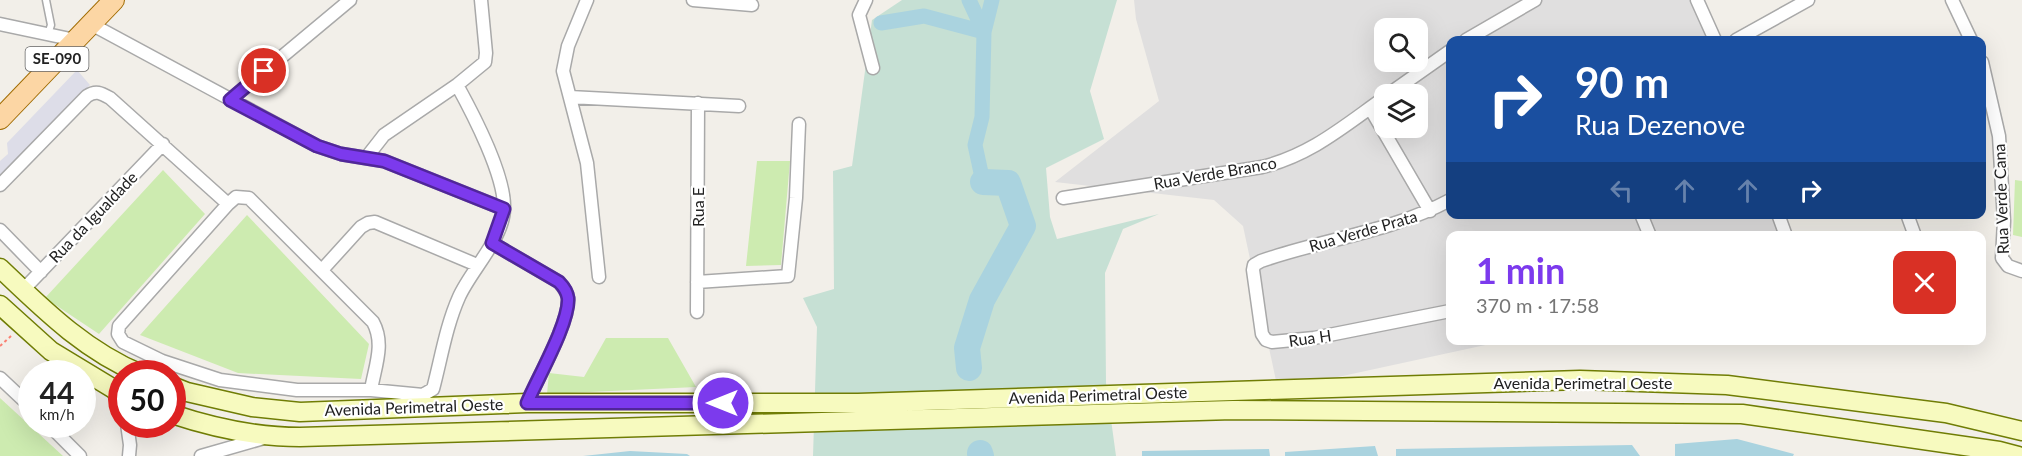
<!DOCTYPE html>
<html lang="en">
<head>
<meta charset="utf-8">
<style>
	:root { --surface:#fff; --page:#f2f2f2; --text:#222; --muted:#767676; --accent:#7c3aed }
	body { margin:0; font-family:Lato,sans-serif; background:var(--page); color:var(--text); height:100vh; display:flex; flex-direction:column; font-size:22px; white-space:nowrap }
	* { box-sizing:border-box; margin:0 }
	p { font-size:20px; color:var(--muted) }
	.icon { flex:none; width:33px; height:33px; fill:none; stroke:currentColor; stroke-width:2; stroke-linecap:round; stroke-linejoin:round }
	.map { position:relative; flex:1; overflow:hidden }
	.drawer { position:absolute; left:1446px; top:231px; width:540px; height:114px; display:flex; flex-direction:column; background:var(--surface); border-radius:12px; box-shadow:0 6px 24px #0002 }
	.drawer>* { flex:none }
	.guide { position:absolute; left:1446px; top:36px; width:540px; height:183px; border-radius:12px; box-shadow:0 6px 24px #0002; background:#1a4fa0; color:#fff; overflow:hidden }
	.fabs { position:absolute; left:1374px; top:18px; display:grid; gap:12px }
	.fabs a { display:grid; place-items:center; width:54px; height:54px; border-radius:12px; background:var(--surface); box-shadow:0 6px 24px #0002; font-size:30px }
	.speed { position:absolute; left:18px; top:360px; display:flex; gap:12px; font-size:30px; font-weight:700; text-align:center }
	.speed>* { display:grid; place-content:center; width:78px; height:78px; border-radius:50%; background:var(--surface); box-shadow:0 6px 24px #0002; line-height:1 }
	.speed small { font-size:15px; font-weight:400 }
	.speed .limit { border:9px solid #d22; background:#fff; color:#111 }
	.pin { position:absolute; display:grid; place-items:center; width:51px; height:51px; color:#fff; margin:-26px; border:3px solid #fff; border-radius:50%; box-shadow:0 2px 6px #0007 }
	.me { position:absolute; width:66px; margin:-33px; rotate:270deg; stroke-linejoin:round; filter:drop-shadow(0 0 4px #0008) }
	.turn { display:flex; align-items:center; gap:21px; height:126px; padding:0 30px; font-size:27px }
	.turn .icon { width:78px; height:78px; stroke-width:2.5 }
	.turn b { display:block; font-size:42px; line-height:51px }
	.lanes { display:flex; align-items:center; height:57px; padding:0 30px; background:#0003; justify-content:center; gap:30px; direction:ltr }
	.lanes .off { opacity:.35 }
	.round { display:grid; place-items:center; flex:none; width:63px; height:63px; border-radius:12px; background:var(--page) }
	.summary { display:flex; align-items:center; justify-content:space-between; height:102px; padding:0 30px }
	h1 { font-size:36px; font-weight:700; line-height:45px; color:var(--accent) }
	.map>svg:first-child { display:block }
	.residential { fill:#e0dfdf; fill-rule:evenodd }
	.grass { fill:#cdebb0 }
	.wetland { fill:#c6e0d4 }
	.plaza { fill:#dddde8 }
	.water { fill:#aad3df }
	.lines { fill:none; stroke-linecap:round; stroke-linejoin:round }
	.canal { stroke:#aad3df; stroke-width:15 }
	.river { stroke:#aad3df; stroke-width:26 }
	.service-casing { stroke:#a9a9a9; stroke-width:9 }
	.minor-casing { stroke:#a9a9a9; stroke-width:15 }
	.secondary-casing { stroke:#707d05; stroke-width:21 }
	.primary-casing { stroke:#a06b00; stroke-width:22 }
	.path { stroke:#fa8072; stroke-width:2; stroke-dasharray:3 3; stroke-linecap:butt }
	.service { stroke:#fff; stroke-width:6 }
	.minor { stroke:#fff; stroke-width:12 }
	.secondary { stroke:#f7fabf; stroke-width:18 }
	.primary { stroke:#fcd6a4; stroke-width:20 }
	.route-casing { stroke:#51269a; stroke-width:15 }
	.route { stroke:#7c3aed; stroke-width:10 }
	.labels { text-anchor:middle; stroke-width:4.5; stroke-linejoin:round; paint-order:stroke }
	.shield { fill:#fff; stroke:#646464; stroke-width:1.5 }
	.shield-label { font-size:15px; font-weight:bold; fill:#222 }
	.street-label { font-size:16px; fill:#222; stroke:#fff }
</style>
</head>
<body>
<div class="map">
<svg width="2022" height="456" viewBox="0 0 2022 456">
	<rect width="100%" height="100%" fill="#f2efe9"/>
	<path class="residential" d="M1134 0H1704L1718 40H1450V214L1776 215 1783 235 1450 236V340L1521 341 1490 344 1278 390 1243 226 1214 200 1055 182 1159 101 1136 19ZM1384 28H1418V62H1384ZM1384 94H1418V128H1384Z"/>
	<path class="grass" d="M757 161H790L781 265 746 266Z
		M163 170 205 214 99 334 45 298Z
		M2015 180 2022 181V237L2013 235Z
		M247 215 369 344 361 379 238 373 140 335Z
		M606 338H668L696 387 547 394 549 373 584 377Z
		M0 398 63 456H0Z"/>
	<path class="wetland" d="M902 0H1117L1090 91 1104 139 1046 168 1050 217 1057 239 1159 214 1123 229 1105 273 1106 383 1116 456H813L817 327 803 298 834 289 833 171 852 166 872 20Z"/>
	<path class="plaza" d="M77 70 90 85 0 176V161L8 154 7 143Z"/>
	<path class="water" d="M1737 439 1794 454 1793 456H1675V444Z
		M1632 445 1640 456H1396V449Z
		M1375 446 1378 456H1285V452Z
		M1269 449 1270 456H1142V451Z
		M630 451 687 454 690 456H583Z"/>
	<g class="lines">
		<path class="canal" d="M969 0 984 32
			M881 23 924 16 984 32
			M983 182 975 145 982 117 984 32 992 0"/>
		<path class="river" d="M969 368 967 348 982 300 1023 226 1008 183 983 182
			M980 453 981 456"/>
		<g class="service-casing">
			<path id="service" d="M46 0 51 25 48 34"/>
		</g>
		<g class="minor-casing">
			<path id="minor" d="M587 0 568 46 563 71 587 163 599 277
				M693 0 752 5
				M866 0 859 15 873 68
				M1697 0 1715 40
				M1952 0 1971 40
				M0 24 75 40
				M91 24 317 146 341 154 384 161 504 209
				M1466 40 1535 0
				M1736 40 1808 0
				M1982 62 1999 136 2004 221 2002 258 2008 266 2022 271
				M1389 94 1450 51
				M570 97 739 106
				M230 100 350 0
				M1370 108 1430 211
				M366 158 384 135 457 85 485 62 486 53 481 0
				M0 185 87 96C96 90 101 93 110 98L228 204
				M1063 198 1262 167C1311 155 1344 126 1384 98
				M1450 200C1391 232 1324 239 1261 261L1254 265 1253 270 1262 334 1266 340 1272 342 1314 338 1450 311
				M1641 214 1650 236
				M1778 214 1786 236
				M1907 214 1915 236
				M0 230 41 272
				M492 243 559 282C563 287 567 291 568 298 570 322 537 379 527 403
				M322 270 361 227 368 223 375 222 477 265
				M697 282 788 276 796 198 799 124
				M23 290 163 144
				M697 312 698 103
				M0 378 32 408
				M112 390 122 409
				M371 390C375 366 385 344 373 322L249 198 236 197 228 204 119 326 118 334 123 342 162 361 220 380 297 390H371L423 395 433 389C441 359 446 326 459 297 471 270 504 238 504 208 505 176 473 114 457 85
				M48 424 80 456
				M127 424 130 445 129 456
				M201 456 264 438"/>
		</g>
		<g class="secondary-casing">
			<path id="secondary" d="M0 268C43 309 85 351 141 374
				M0 305 51 351 122 394
				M172 386 187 392 252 407 300 412 527 403H858L1580 380 1727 385 1946 413 2022 431
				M172 414C214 428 255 437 300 437L1233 410 1742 414 1999 451 2018 456"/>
		</g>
		<g class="primary-casing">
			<path id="primary" d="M0 119 114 0"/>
		</g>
		<path class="path" d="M0 346 11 336"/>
		<use href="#service" class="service"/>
		<use href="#minor" class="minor"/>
		<use href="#secondary" class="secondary"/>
		<use href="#primary" class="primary"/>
	</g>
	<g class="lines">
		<g class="route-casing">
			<path id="route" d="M264 71 230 100 317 146 341 154 384 161 504 209 492 243 559 282C564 287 567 291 568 298 570 322 537 379 527 403H723"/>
		</g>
		<use href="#route" class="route"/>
	</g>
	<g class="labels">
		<rect class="shield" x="25.5" y="47" width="63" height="24" rx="4.5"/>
		<g class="shield-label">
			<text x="57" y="64">SE-090</text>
		</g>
		<g class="street-label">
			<text transform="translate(1215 173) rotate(-10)" y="6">Rua Verde Branco</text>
			<text transform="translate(2001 199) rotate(-92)" y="6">Rua Verde Cana</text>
			<text transform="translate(698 207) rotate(-90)" y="6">Rua E</text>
			<text transform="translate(93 217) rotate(-46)" y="6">Rua da Igualdade</text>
			<text transform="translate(1363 231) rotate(-16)" y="6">Rua Verde Prata</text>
			<text transform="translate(1310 338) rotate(-8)" y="6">Rua H</text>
			<text x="1583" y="389">Avenida Perimetral Oeste</text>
			<text transform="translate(1098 395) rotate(-2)" y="6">Avenida Perimetral Oeste</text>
			<text transform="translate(414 407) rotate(-2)" y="6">Avenida Perimetral Oeste</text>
		</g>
	</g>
</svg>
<div class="fabs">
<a><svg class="icon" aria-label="search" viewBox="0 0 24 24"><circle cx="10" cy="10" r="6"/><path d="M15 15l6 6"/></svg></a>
<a><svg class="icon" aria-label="layers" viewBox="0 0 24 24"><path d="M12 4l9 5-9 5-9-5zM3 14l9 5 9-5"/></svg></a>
</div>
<div class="speed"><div>44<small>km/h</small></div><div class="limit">50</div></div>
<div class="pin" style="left:264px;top:71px;background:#d93025"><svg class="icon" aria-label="arrive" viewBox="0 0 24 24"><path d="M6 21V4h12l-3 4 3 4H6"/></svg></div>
<svg class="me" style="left:723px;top:403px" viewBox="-20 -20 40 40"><circle r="17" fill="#7c3aed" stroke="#fff" stroke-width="3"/><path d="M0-11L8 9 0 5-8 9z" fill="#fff"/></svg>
<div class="guide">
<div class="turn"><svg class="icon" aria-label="right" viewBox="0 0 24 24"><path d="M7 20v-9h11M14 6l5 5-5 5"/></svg><div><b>90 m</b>Rua Dezenove</div></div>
<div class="lanes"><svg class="icon off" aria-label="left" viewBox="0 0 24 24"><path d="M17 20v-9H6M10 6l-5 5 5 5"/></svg><svg class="icon off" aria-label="ahead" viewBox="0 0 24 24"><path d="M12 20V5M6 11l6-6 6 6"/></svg><svg class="icon off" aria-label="ahead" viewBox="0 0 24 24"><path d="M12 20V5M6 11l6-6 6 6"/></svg><svg class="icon" aria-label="right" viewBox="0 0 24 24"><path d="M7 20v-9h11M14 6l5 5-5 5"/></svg></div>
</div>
<section class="drawer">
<div class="summary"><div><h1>1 min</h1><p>370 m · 17:58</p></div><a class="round" style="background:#d93025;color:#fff"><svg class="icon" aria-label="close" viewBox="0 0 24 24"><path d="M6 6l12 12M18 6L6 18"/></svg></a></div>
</section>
</div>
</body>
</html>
